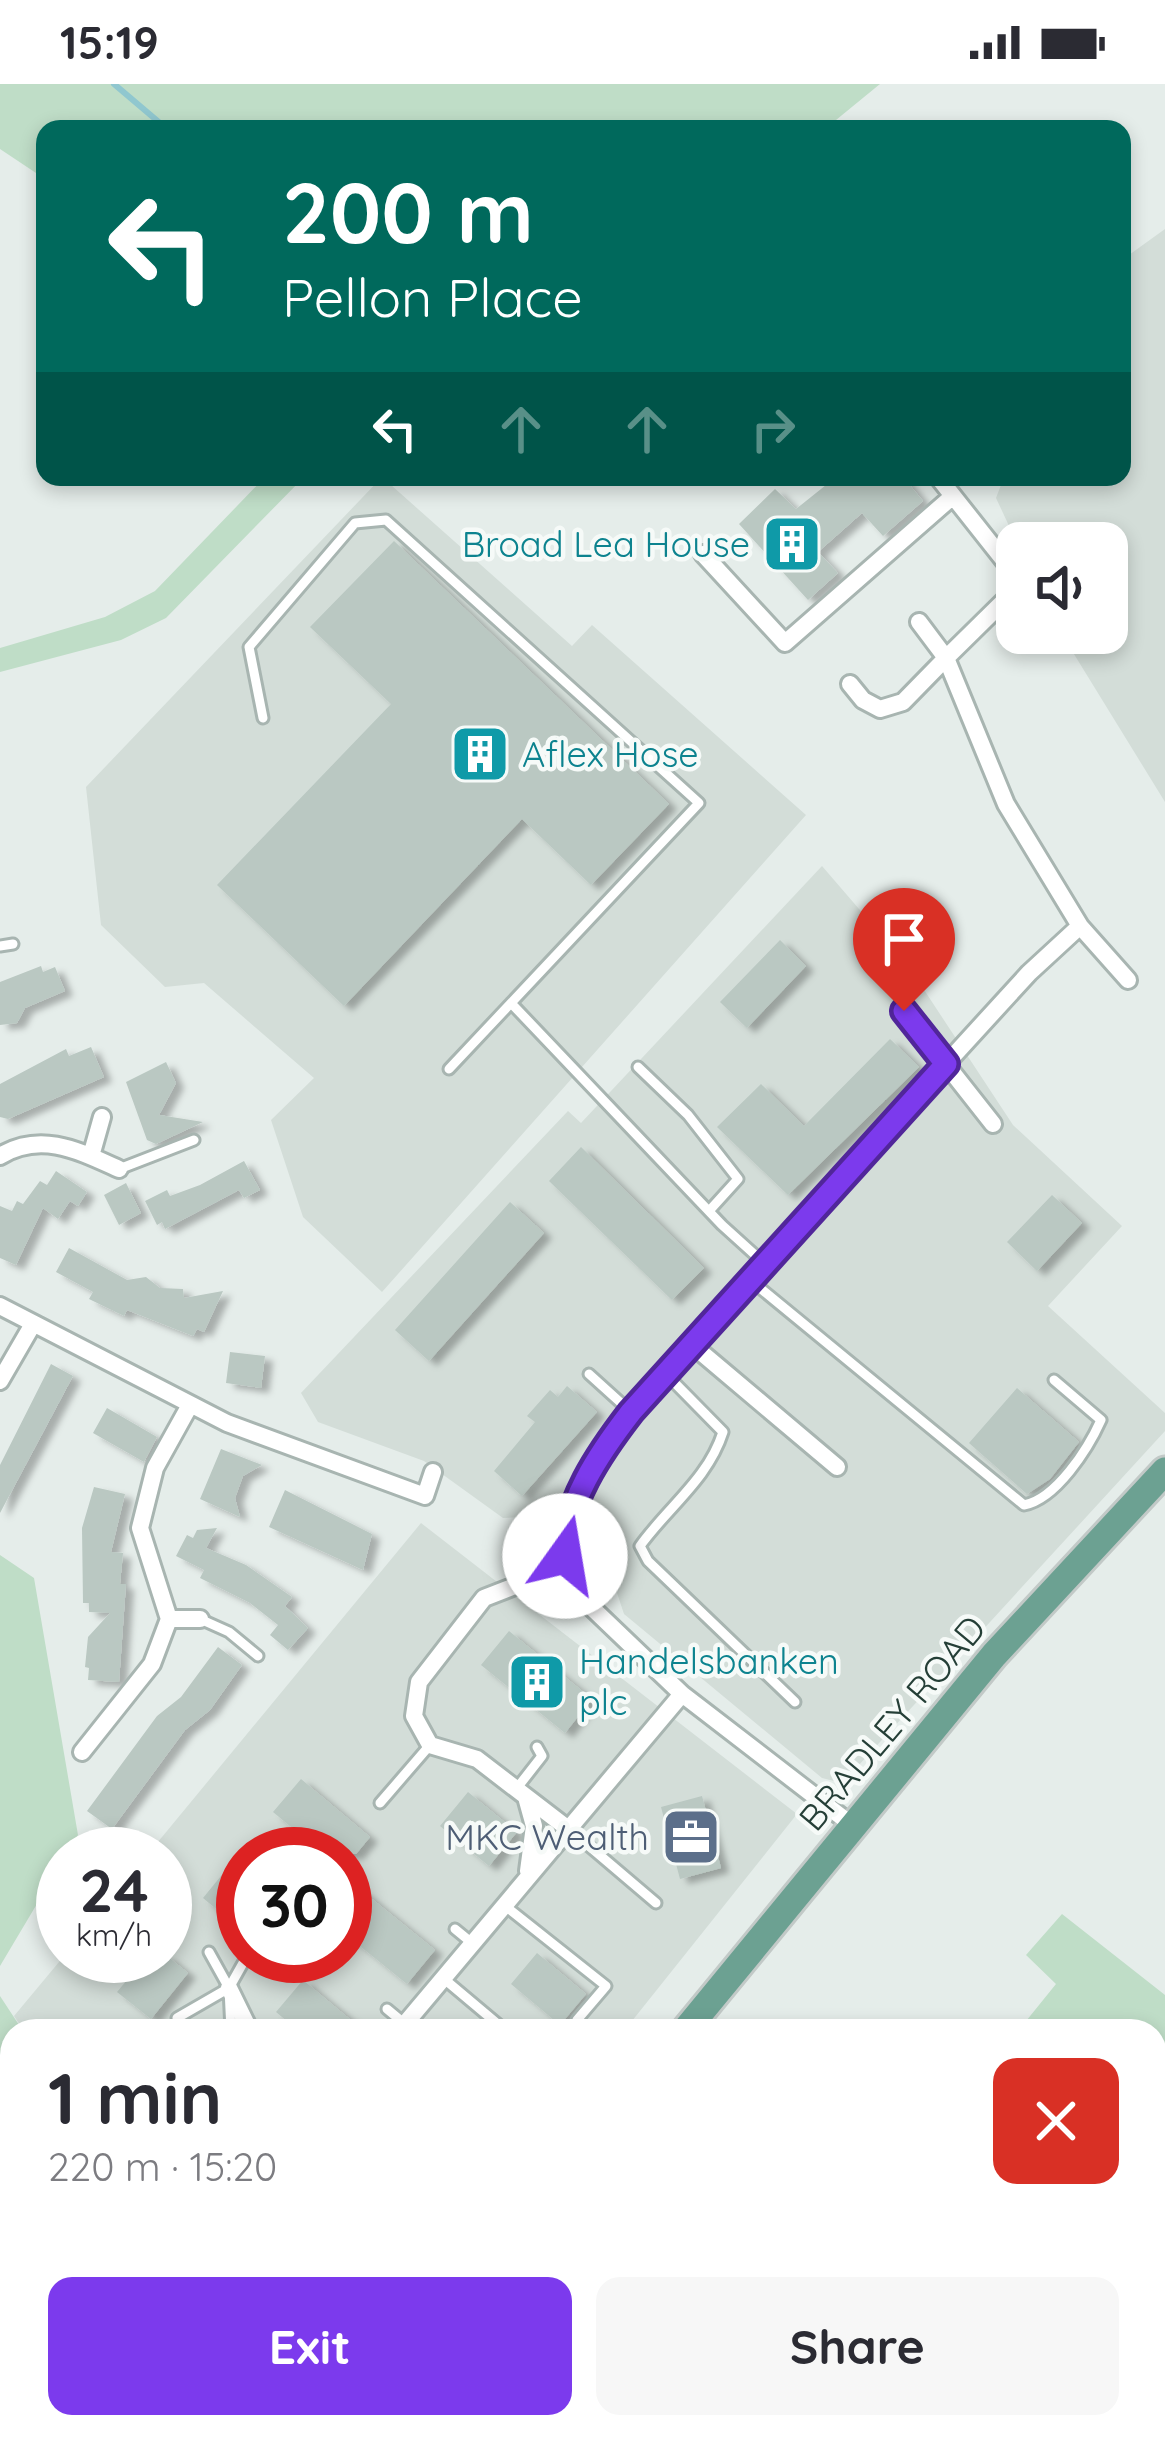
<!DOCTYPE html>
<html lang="en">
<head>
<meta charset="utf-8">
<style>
	:root { --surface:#fff; --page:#f7f7f7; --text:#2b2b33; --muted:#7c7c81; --accent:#7c3aed }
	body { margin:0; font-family:Quicksand,sans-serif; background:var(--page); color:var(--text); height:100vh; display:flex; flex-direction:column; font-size:45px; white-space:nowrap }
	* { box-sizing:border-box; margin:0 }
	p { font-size:39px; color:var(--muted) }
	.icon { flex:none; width:66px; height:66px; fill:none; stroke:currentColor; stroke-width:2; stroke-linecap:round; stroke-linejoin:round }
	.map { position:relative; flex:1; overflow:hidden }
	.drawer { position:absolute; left:0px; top:1935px; width:1167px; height:420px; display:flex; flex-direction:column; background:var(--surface); border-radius:36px 36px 0 0; box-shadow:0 6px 18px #0003 }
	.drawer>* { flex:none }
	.guide { position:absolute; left:36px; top:36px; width:1095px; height:366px; border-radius:24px; box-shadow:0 6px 18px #0003; background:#00695c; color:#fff; overflow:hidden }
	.controls { position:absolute; left:996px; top:438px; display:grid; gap:24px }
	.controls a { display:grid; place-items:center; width:132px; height:132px; border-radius:24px; background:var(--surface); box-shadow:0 6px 18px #0003; font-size:60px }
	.speed { position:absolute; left:36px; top:1743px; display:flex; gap:24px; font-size:60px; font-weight:700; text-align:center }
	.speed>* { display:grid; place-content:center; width:156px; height:156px; border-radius:50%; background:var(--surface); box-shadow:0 6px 18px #0003; line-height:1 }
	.speed small { font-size:30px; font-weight:400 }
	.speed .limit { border:18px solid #d22; background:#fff; color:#111 }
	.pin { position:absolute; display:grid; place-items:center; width:102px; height:102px; color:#fff; margin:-123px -51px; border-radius:50% 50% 50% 0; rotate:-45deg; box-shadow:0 0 12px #0007 }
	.pin .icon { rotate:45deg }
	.me { position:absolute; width:132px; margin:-66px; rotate:13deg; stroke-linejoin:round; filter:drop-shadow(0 0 9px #0008) }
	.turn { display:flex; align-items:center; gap:42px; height:252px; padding:0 48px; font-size:54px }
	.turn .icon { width:156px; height:156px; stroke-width:2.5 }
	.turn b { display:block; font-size:84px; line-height:102px }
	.lanes { display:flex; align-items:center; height:114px; padding:0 48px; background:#0003; justify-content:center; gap:60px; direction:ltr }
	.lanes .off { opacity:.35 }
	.round { display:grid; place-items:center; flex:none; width:126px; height:126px; border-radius:24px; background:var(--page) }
	.summary { display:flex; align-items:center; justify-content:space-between; height:204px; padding:0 48px }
	h1 { font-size:72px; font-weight:700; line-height:90px }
	.cta { display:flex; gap:24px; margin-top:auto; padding:24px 48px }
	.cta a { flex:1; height:138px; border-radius:24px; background:var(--accent); color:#fff; font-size:48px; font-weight:700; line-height:138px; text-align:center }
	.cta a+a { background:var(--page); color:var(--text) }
	.status { display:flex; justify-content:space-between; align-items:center; height:84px; padding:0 60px; background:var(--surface); direction:ltr }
	.status svg { height:33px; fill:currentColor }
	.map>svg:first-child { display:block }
	.built { fill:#d3ddd8; fill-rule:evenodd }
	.green { fill:#bfddc7 }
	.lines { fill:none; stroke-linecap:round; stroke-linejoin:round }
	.stream { stroke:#90c7cf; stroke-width:6 }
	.building { fill:#bac8c2; filter:url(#shadow) }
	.lane-casing { stroke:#a8b5b1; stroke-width:15 }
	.street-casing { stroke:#a8b5b1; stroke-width:22 }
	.primary-casing { stroke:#c2c9c7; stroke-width:33 }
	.lane { stroke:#fff; stroke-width:9 }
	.street { stroke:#fff; stroke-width:16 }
	.primary { stroke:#6ca192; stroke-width:27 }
	.route-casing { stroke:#51269a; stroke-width:30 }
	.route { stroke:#7c3aed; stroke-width:21 }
	.labels { text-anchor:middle; stroke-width:9; stroke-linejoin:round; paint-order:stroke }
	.culture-label { font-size:36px; fill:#0d838f; stroke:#f6faf8; text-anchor:start }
	.street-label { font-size:36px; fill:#253f37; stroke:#f6faf8 }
	.service-label { font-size:36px; fill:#4e5e75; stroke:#f6faf8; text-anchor:end }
</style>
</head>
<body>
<div class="status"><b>15:19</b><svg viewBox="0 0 49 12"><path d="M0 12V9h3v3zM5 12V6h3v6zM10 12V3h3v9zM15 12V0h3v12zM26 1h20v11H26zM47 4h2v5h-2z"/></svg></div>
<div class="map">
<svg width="1165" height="2355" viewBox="0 0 1165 2355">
	<defs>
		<filter id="shadow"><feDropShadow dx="8" dy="5" stdDeviation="3" flood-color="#0004"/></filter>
	</defs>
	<rect width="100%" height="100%" fill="#e5edea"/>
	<path class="built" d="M1165 145V718L1061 549H1107V459H1017L996 414 1004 393H1122V176Z
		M382 393 572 562 592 541 806 731 382 1208 303 1133 271 1036 314 994 204 899 165 903 101 841 86 703Z
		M822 782 909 883 1013 1041 1122 1142 1048 1222 1165 1329V1347L847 1694 834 1697 822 1694 624 1530 601 1461 598 1429 503 1434 424 1377 318 1338 301 1309 568 1027 581 1039Z
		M421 1439 797 1730 624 1947H24L14 1932 64 1872H165V1770H148ZM243 1770H345V1872H243Z"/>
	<path class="green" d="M0 0H880L825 45H45V95L0 65Z
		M265 393H304L166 534 121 556 0 588V564L105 533 155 507Z
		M0 1471 34 1494 78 1751 0 1882Z
		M1062 1830 1165 1911V2355H544L557 2343H1155V1947H1018L1056 1900 1026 1871Z
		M0 1912 23 1947H12V2343H90L83 2355H0Z"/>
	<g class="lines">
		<path class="stream" d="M114 0 167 45"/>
	</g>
	<path class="building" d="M836 393H903L923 417 883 452 862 429 818 468 838 489 808 516 739 440 775 405 796 425Z
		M394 457 669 720 591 801 522 735 344 922 217 801 391 620 310 543Z
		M780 856 806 882 747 944 720 918Z
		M41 882 43 888 55 883 65 907 25 924 17 939 0 941V898Z
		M890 955 919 983 788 1111 717 1043 761 1000 804 1042Z
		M91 963 104 993 8 1035 0 1033V1000L66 965 69 972Z
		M166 978 176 999 159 1031 203 1038 156 1060 147 1056 126 998Z
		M581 1063 704 1184 672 1216 549 1097Z
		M244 1077 260 1106 244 1114 239 1106 165 1145 162 1138 157 1141 145 1117 167 1106 170 1112 200 1101Z
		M56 1087 87 1108 78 1122 70 1117 58 1135 43 1124 16 1181 0 1174V1122L12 1127 17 1117 23 1120 40 1097 47 1101Z
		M126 1099 141 1129 119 1141 104 1111Z
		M1052 1111 1082 1139 1037 1187 1007 1158Z
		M510 1118 544 1149 429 1277 395 1246Z
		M69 1164 127 1196 146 1193 160 1204 183 1205 184 1214 223 1207 204 1248 197 1245 193 1252 127 1226 124 1232 89 1215 93 1208 56 1188Z
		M230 1268 265 1272 261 1304 226 1299Z
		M51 1280 73 1292 0 1429V1381Z
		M567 1302 597 1328 522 1412 494 1387 535 1338 527 1332 550 1306 558 1313Z
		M1017 1304 1079 1358 1050 1395 1027 1410 969 1359Z
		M107 1324 157 1353 144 1378 93 1349Z
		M221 1365 262 1381 243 1392 235 1414 240 1433 200 1415Z
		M94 1403 125 1410 111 1468 123 1469 120 1500H126L119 1598 88 1596 89 1584 85 1583 88 1553 110 1529 89 1528V1519H83L82 1444Z
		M285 1406 372 1450 363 1486 269 1443Z
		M217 1444 206 1464 246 1481 292 1513 285 1522 308 1544 288 1566 270 1551 278 1541 250 1519 200 1494 204 1486 176 1472 187 1451 193 1454 197 1446Z
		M509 1547 592 1615 565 1649 481 1581Z
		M218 1563 242 1581 210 1626 185 1646 112 1745 87 1727 157 1632 181 1613Z
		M301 1695 370 1753 356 1770H324L273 1728Z
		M468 1708 517 1748 489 1782 440 1742Z
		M702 1712 721 1784 680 1795 661 1723Z
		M243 1765V1847L203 1814Z
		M345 1793 435 1866 407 1900 345 1850Z
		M537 1869 586 1910 560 1941 511 1900Z
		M147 1872H167L188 1889 151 1935 117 1908Z
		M303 1896 364 1947H299L276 1928Z"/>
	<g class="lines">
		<g class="lane-casing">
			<path id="lane" d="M263 634 249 563 355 439 386 436 699 719 449 985
				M0 862 13 860
				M511 919 722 1141 764 1179
				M638 983 688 1031 738 1095 709 1127
				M119 1085 194 1056
				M749 1195 1024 1421C1056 1415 1088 1365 1101 1336L1054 1296
				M664 1288 723 1348C708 1395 668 1423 640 1462L648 1477 795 1618
				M589 1290 631 1328
				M200 1535 229 1548 258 1572
				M517 1704 542 1672 537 1663
				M380 1719 430 1661
				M569 1745 656 1819
				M504 1821 606 1902 577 1936
				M455 1845 472 1859
				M209 1868 229 1904 231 1947
				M443 1894 506 1947
				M387 1925 405 1940
				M177 1934 229 1904 247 1872
				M173 2343 184 2355
				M461 2343 473 2355"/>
		</g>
		<g class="street-casing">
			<path id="street" d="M703 470 785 559 953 412
				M850 600 863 616 880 625 903 618 946 574 919 538
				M1080 842 1128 896
				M904 927 993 1040
				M0 1072C41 1047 79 1067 119 1085
				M91 1072 102 1033
				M0 1222 227 1339 425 1412 433 1388
				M690 1259 837 1383
				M0 1297 33 1240
				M566 1499 525 1498 484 1514 419 1598 414 1632 430 1661 477 1675 567 1744
				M169 1535H200
				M82 1668 152 1580 169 1535 140 1444 155 1384 190 1321
				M526 1713 534 1742 528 1787
				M852 1741 682 1610 566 1499 565 1445 603 1364 649 1305 1029 889 1080 842 1006 720 946 574 1008 513 1010 484 938 393
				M229 1904 250 1947
				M399 1947 682 1610"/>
		</g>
		<g class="primary-casing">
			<path id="primary" d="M685 1947 994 1571 1165 1387
				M328 2355 340 2343"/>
		</g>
		<use href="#lane" class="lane"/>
		<use href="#street" class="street"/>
		<use href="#primary" class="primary"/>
	</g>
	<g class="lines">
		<g class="route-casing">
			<path id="route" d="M565 1472C564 1420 600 1368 631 1328L946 980 904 927"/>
		</g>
		<use href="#route" class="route"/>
	</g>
	<defs>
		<g id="building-square" transform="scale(3)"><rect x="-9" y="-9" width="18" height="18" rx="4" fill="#0f9aa8" stroke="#f6faf8"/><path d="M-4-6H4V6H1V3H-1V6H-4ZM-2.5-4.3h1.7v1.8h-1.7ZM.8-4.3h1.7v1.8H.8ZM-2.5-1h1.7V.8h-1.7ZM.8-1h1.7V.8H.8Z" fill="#fff"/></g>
		<g id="office-square" transform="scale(3)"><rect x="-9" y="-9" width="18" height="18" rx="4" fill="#5c6f8a" stroke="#f6faf8"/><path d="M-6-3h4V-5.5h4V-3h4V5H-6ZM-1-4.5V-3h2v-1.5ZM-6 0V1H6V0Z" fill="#fff"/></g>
	</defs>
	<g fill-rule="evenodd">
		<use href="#building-square" x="792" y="460"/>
		<use href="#building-square" x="480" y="670"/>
		<use href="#building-square" x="537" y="1598"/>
		<use href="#office-square" x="691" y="1753"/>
	</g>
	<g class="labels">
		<g class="culture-label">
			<text x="750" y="473" text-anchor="end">Broad Lea House</text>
			<text x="522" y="683">Aflex Hose</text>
			<text x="579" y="1590">Handelsbanken<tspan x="579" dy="41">plc</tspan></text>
		</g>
		<g class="street-label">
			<text transform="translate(892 1639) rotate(-50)" y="13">BRADLEY ROAD</text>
		</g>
		<g class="service-label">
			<text x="649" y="1766">MKC Wealth</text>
		</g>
	</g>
</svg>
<div class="controls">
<a><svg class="icon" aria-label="sound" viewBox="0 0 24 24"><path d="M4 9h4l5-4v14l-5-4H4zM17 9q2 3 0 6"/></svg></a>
</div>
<div class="speed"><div>24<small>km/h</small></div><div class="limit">30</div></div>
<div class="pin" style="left:904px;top:927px;background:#d93025"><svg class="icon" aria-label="arrive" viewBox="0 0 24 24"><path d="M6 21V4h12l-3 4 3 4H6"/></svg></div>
<svg class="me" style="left:565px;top:1472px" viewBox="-20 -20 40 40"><circle r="19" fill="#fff"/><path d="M0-13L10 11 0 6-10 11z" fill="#7c3aed"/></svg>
<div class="guide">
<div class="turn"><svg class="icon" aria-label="left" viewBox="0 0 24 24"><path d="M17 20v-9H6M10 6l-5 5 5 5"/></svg><div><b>200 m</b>Pellon Place</div></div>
<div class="lanes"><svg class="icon" aria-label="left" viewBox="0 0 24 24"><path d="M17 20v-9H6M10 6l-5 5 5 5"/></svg><svg class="icon off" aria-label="ahead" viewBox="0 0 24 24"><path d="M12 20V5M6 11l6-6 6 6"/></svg><svg class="icon off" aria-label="ahead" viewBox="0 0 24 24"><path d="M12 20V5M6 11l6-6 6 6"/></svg><svg class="icon off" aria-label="right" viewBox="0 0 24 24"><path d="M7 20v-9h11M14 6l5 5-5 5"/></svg></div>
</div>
<section class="drawer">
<div class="summary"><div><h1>1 min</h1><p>220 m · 15:20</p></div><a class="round" style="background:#d93025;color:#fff"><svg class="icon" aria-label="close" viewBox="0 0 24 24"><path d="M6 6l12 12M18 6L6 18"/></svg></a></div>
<div class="cta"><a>Exit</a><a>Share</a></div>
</section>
</div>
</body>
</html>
